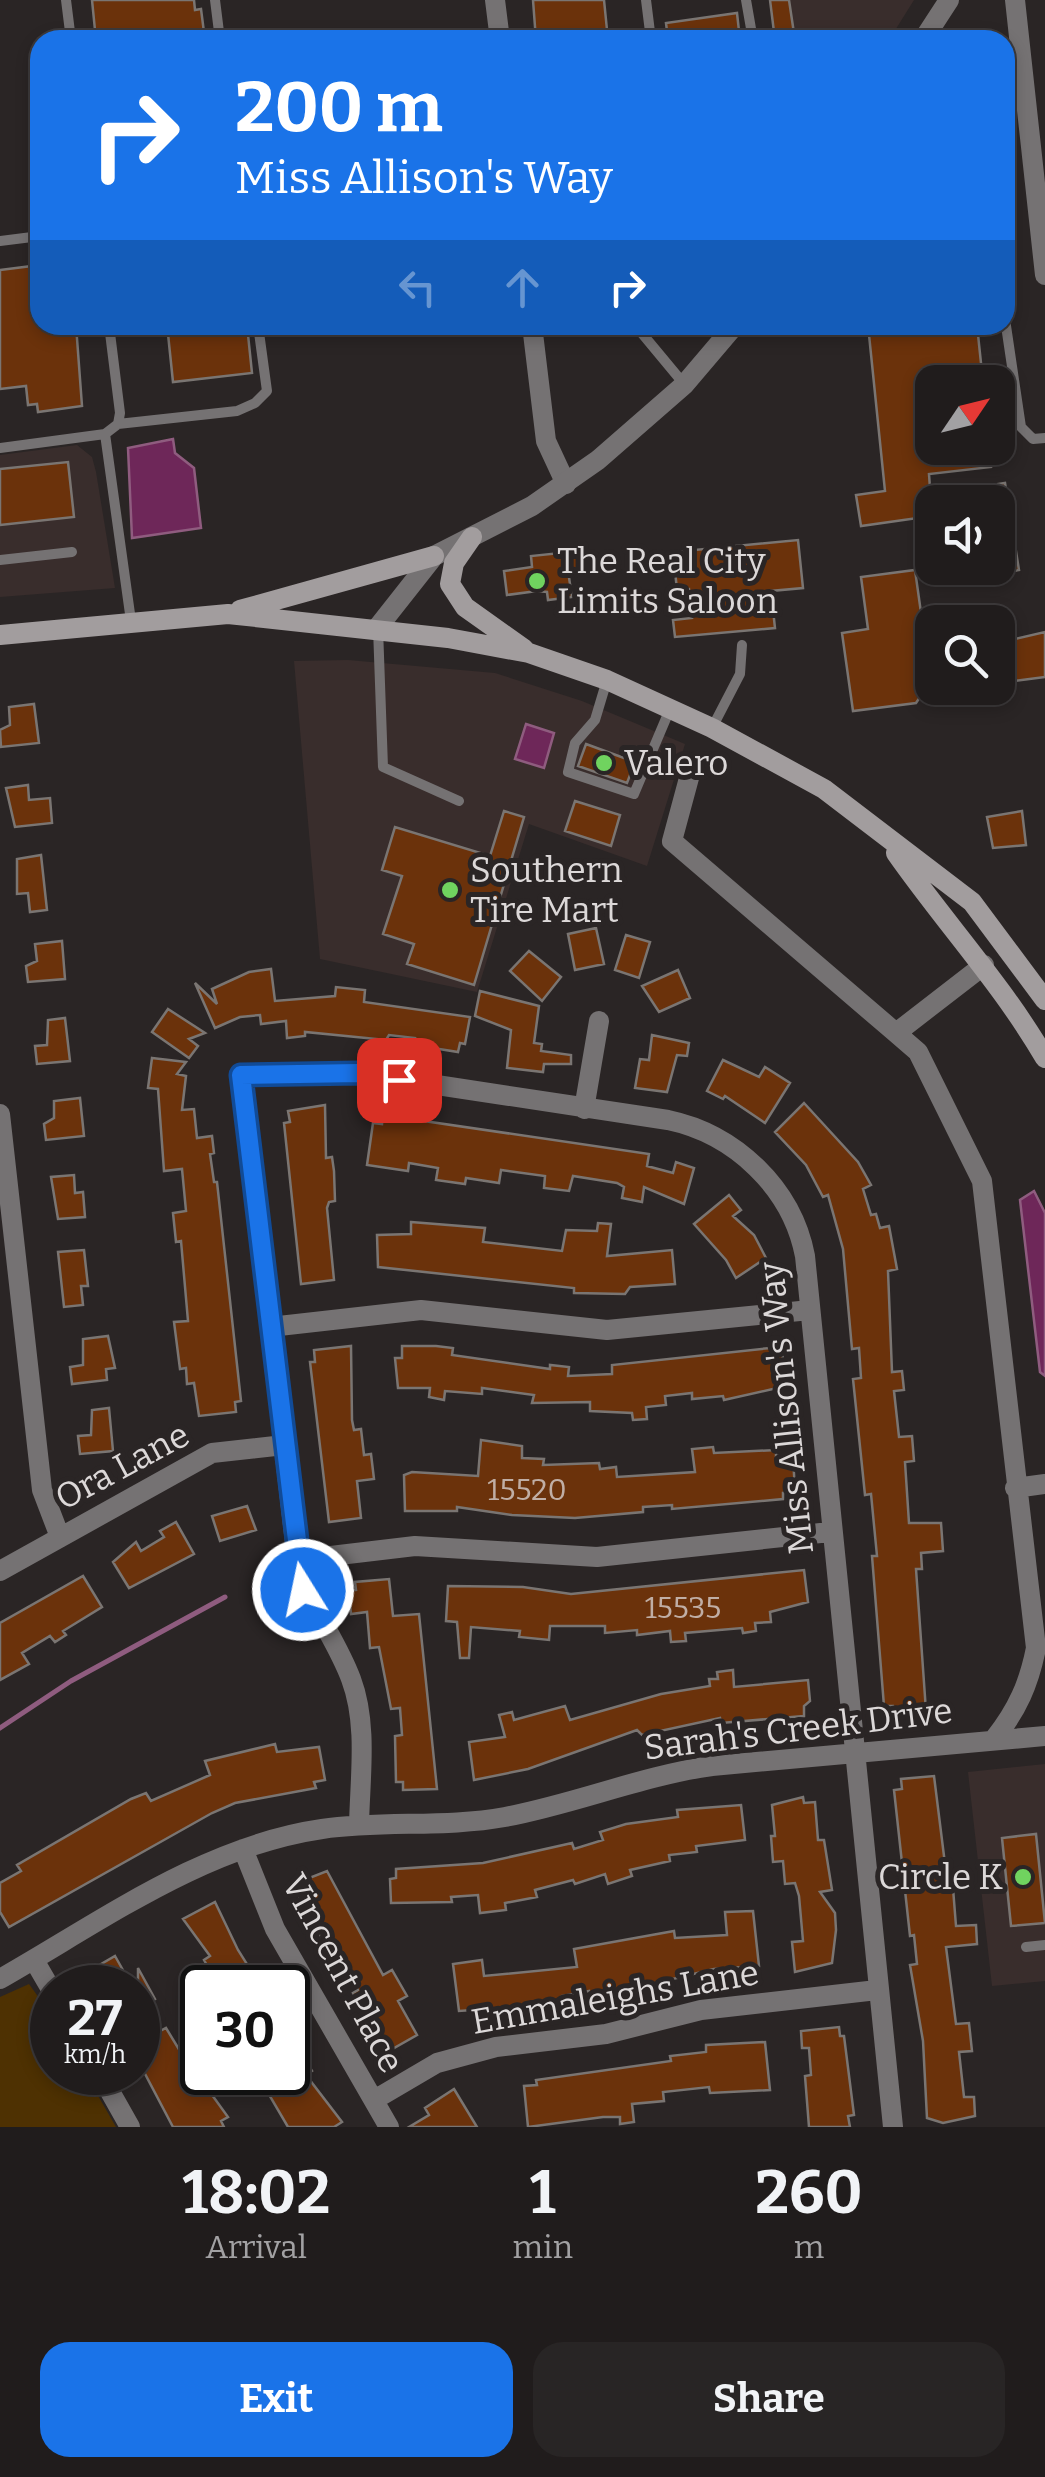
<!DOCTYPE html>
<html lang="en">
<head>
<meta charset="utf-8">
<style>
	:root { --surface:#201c1c; --page:#282525; --text:#f1f3f6; --muted:#a2a1a3; --line:#3d3a3b; --accent:#1a73e8 }
	body { margin:0; font-family:Bitter,serif; background:var(--page); color:var(--text); height:100vh; display:flex; flex-direction:column; font-size:38px; white-space:nowrap }
	* { box-sizing:border-box; margin:0 }
	p { font-size:32px; color:var(--muted) }
	.icon { flex:none; width:55px; height:55px; fill:none; stroke:currentColor; stroke-width:2; stroke-linecap:round; stroke-linejoin:round }
	.map { position:relative; height:2127px; overflow:hidden }
	.side { display:flex; flex-direction:column; background:var(--surface); flex:1 }
	.side>* { flex:none }
	.banner { position:absolute; left:30px; top:30px; width:985px; height:305px; border-radius:30px; box-shadow:0 5px 15px #0003,0 0 0 2px var(--line); background:#1a73e8; color:#fff; overflow:hidden }
	.needle { width:65px; rotate:55deg }
	.buttons { position:absolute; left:915px; top:365px; display:grid; gap:20px }
	.buttons a { display:grid; place-items:center; width:100px; height:100px; border-radius:20px; background:var(--surface); box-shadow:0 5px 15px #0003,0 0 0 2px var(--line); font-size:50px }
	.speed { position:absolute; left:30px; top:1965px; display:flex; gap:20px; font-size:50px; font-weight:700; text-align:center }
	.speed>* { display:grid; place-content:center; width:130px; height:130px; border-radius:50%; background:var(--surface); box-shadow:0 5px 15px #0003,0 0 0 2px var(--line); line-height:1 }
	.speed small { font-size:25px; font-weight:400 }
	.speed .limit { border:5px solid #111; border-radius:15px; background:#fff; color:#111 }
	.pin { position:absolute; display:grid; place-items:center; width:85px; height:85px; color:#fff; margin:-42px; border-radius:20px; box-shadow:0 5px 15px #0006 }
	.me { position:absolute; width:110px; margin:-55px; rotate:350deg; stroke-linejoin:round; filter:drop-shadow(0 0 8px #0008) }
	.turn { display:flex; align-items:center; gap:35px; height:210px; padding:0 40px; font-size:45px }
	.turn .icon { width:130px; height:130px; stroke-width:2.5 }
	.turn b { display:block; font-size:70px; line-height:85px }
	.lanes { display:flex; align-items:center; height:95px; padding:0 40px; background:#0003; justify-content:center; gap:50px; direction:ltr }
	.lanes .off { opacity:.35 }
	.eta { display:flex; justify-content:space-evenly; align-items:center; height:170px; text-align:center }
	.eta b { font-size:60px; font-weight:700; line-height:70px }
	.cta { display:flex; gap:20px; margin-top:auto; padding:20px 40px }
	.cta a { flex:1; height:115px; border-radius:30px; background:var(--accent); color:#fff; font-size:40px; font-weight:700; line-height:115px; text-align:center }
	.cta a+a { background:var(--page); color:var(--text) }
	.map>svg:first-child { display:block }
	.built { fill:#392d2c }
	.green { fill:#4e3102 }
	.water { fill:#6e2759; stroke:#8f5c7f; stroke-width:2.5 }
	.lines { fill:none; stroke-linecap:round; stroke-linejoin:round }
	.stream { stroke:#8f5c7f; stroke-width:5 }
	.building { fill:#6b320b; stroke:#7a7572; stroke-width:2.5 }
	.service { stroke:#757273; stroke-width:10 }
	.minor { stroke:#757273; stroke-width:20 }
	.tertiary { stroke:#757273; stroke-width:20 }
	.secondary { stroke:#a29d9e; stroke-width:20 }
	.route-casing { stroke:#114b97; stroke-width:25 }
	.route { stroke:#1a73e8; stroke-width:18 }
	.poi-dot { fill:#70d35f; stroke:#2a2525; stroke-width:4 }
	.labels { text-anchor:middle; stroke-width:10; stroke-linejoin:round; paint-order:stroke }
	.number-label { font-size:30px; fill:#c0aea5 }
	.poi-label { font-size:35px; fill:#dcd8d8; stroke:#2a2525; text-anchor:start }
	.street-label { font-size:35px; fill:#dcd8d8; stroke:#2a2525 }
</style>
</head>
<body>
<div class="map">
<svg width="1045" height="2127" viewBox="0 0 1045 2127">
	<rect width="100%" height="100%" fill="#2a2525"/>
	<path class="built" d="M770 0H914L889 40H775Z
		M77 445 92 457 96 472 115 588 0 597V455Z
		M348 660 495 673 582 701 685 744 647 866 529 824 477 992 320 959 294 661Z
		M1045 1764V1981L992 1986 968 1772Z"/>
	<path class="green" d="M29 1984 52 2016V2072L85 2073 116 2127H0V1997Z"/>
	<path class="water" d="M173 439 175 453 194 468 201 528 132 538 128 448Z
		M526 724 554 733 544 768 515 759Z
		M1034 1191 1045 1213V1376L1040 1372 1020 1200Z"/>
	<g class="lines">
		<path class="stream" d="M0 1728 71 1681 225 1597"/>
	</g>
	<path class="building" d="M92 0H194L195 10 201 9 205 40H96Z
		M533 0H604L608 40H536Z
		M770 0H789L795 40H775Z
		M737 13 740 40H668L666 23Z
		M40 265V325H76L82 406 38 412 37 404 28 405 26 386 0 389V270Z
		M186 325H247L252 373 173 382 168 334 187 332Z
		M868 325H977L983 382H932V448H989L991 467 929 474 932 516 861 526 856 495 885 491Z
		M68 462 74 517 0 525V469Z
		M1005 483 1019 570 998 574V484Z
		M798 540 803 588 771 591 775 628 675 637 673 620 692 618 689 589 677 590 673 552Z
		M579 551 582 569 568 571 572 597 548 600 547 592 537 591 507 595 504 571 532 567 531 556Z
		M915 570 923 627 932 625V696L920 697 916 703 853 711 842 633 868 629 861 577Z
		M1045 632V677L998 683V643Z
		M34 704 39 743 1 747 0 730 10 725 9 707Z
		M586 744 635 762 627 783 578 766Z
		M28 785 29 800 50 798 52 823 15 827 6 788Z
		M575 801 620 815 611 846 565 831Z
		M504 811 524 817 474 985 407 964 414 944 383 934 402 876 382 870 395 827 490 856Z
		M1022 811 1026 845 993 848 987 817Z
		M41 855 47 910 30 912 28 893 17 894V859Z
		M596 928 604 964 575 970 568 934Z
		M626 935 650 942 639 978 615 970Z
		M62 941 65 979 28 982 26 966 37 961 35 944Z
		M529 951 561 977 542 1001 510 971Z
		M271 969 275 1001 335 996 336 987 365 990 364 1002 470 1017 465 1044 460 1043 458 1052 414 1045 415 1038 389 1035 386 1040 305 1032V1036L287 1038 286 1021 261 1024 260 1015 240 1017 215 1028 195 983 217 1004 212 989 249 972Z
		M678 970 690 998 659 1012 642 986Z
		M480 991 539 1006 534 1043 542 1044 541 1051 571 1055V1064H544L543 1072 507 1068 511 1030 475 1016Z
		M168 1009 205 1033 189 1039 198 1046 189 1058 152 1032Z
		M65 1018 70 1061 37 1064 35 1046 47 1045 48 1020Z
		M652 1035 689 1043 687 1056 677 1055 667 1092 635 1088 640 1059 649 1060Z
		M152 1058 186 1062 177 1074 186 1076 182 1110 194 1109 197 1138 212 1136 214 1153 210 1154 214 1182H217L241 1401 235 1402 236 1412 199 1416 194 1383 187 1384 186 1368 180 1369 174 1322 188 1321 181 1241 176 1242 173 1213 186 1211 182 1169 164 1171 158 1089 148 1088Z
		M723 1060 759 1077 765 1067 790 1083 765 1123 725 1096 723 1099 707 1091Z
		M80 1098 84 1136 46 1140 44 1124 54 1118V1101Z
		M804 1103 858 1162 871 1185 863 1189 871 1215 876 1214 880 1228 889 1226 897 1269 888 1271 892 1372 902 1371 904 1390 894 1391 899 1437 912 1436 914 1461 905 1462 909 1523H941L943 1551 921 1553 922 1569H916L926 1711 894 1714 893 1706H884L872 1556H877L871 1494 865 1495 853 1379 861 1378 859 1348 852 1349 843 1249 828 1195 823 1197 806 1165 775 1132Z
		M325 1105 326 1158 332 1157 334 1171 335 1201 329 1202 327 1208 334 1280 301 1284 284 1123 290 1122 288 1111Z
		M383 1115 649 1154 647 1166 673 1173 676 1162 694 1168 684 1204 644 1187 642 1202 622 1198 624 1187 617 1183 573 1176 569 1191 544 1188 545 1176 501 1170 499 1183 466 1178 465 1184 436 1180 438 1168 409 1163 408 1171 367 1165 373 1123 382 1124Z
		M74 1175 75 1193 83 1192 85 1217 58 1219 51 1177Z
		M729 1195 741 1210 733 1216 754 1235 766 1258 736 1278 726 1260 694 1224Z
		M411 1222 485 1228 483 1242 562 1251 566 1230 597 1231 598 1223 611 1224 607 1256 672 1250 675 1284 630 1287 625 1294 574 1293V1288L378 1267 377 1235 411 1234Z
		M84 1250 88 1286H81L83 1305 64 1307 58 1252Z
		M108 1336 115 1368 106 1369 107 1380 72 1384 70 1367 83 1365V1339Z
		M351 1346 352 1420 354 1430 361 1429 364 1455 371 1454 374 1479 357 1481 361 1518 329 1522 310 1362H315L314 1350Z
		M402 1346H436L453 1348 452 1355 550 1369V1365L569 1367 568 1376 612 1374V1365L770 1348 771 1353 782 1352 786 1386 724 1400 723 1396 692 1399V1393L665 1396 666 1405 646 1407 647 1419 633 1420 632 1413 590 1411V1402L532 1403 534 1395 482 1388V1394L445 1391 444 1400 429 1397 430 1388H398L395 1358H402Z
		M109 1408 113 1451 80 1454 78 1436 91 1435 92 1410Z
		M481 1440 522 1446V1458L544 1459 543 1465 599 1463 600 1469 616 1467 617 1477 695 1472 692 1449 713 1447 714 1453 776 1450V1456H793L795 1492 783 1493V1499L672 1509V1505L643 1507V1512L575 1518 512 1515 457 1507V1511H405L404 1475 412 1472 478 1476Z
		M247 1506 256 1530 220 1541 212 1516Z
		M176 1522 194 1554 129 1588 113 1562 136 1542 141 1551 164 1537 160 1531Z
		M804 1570 808 1602 770 1612 771 1622 755 1623 756 1631 743 1633 742 1628 685 1633 686 1641 671 1642 670 1631 637 1635V1630L605 1633V1626H550L549 1640 519 1637 520 1631 471 1627 469 1658H460L457 1622 446 1621 448 1586 523 1587 571 1594Z
		M83 1576 102 1607 63 1631 66 1635 55 1642 50 1636 22 1653 29 1664 0 1680V1623Z
		M389 1579 393 1616 419 1614 437 1789 403 1790V1782H396L395 1736 402 1735 400 1708 391 1709 379 1647 370 1648 367 1612 351 1614 349 1591 356 1590 355 1582Z
		M733 1670 734 1687 808 1680 810 1701 804 1706V1716L721 1723 720 1718 642 1735 637 1730 528 1769 474 1780 469 1742 505 1737 499 1715 512 1712 514 1720 565 1706 570 1720 661 1694 710 1686 709 1679H718L717 1672Z
		M275 1744 277 1752 319 1747 325 1780 314 1782 316 1788 235 1803 212 1813 9 1927 0 1912V1883L21 1871 17 1865 131 1799 146 1793 151 1801 210 1775 205 1761Z
		M934 1776 945 1864 951 1863 956 1926 976 1925 977 1944 946 1947 956 2024 969 2023 972 2051 959 2052 964 2097H974L975 2116 943 2123 927 2118 923 2041 910 1965 917 1964 914 1935 910 1936 894 1790 902 1789 901 1779Z
		M803 1797 804 1803 815 1802 818 1840H824L832 1890 820 1892 835 1913 836 1930 832 1963 795 1972 792 1942 803 1941 799 1896 795 1883 785 1884 783 1861 773 1862 771 1836H775L772 1805Z
		M741 1805 745 1840 696 1846 697 1852 669 1855 670 1861 630 1870 632 1876 608 1884 605 1874 575 1884 573 1880 535 1890 537 1897 505 1903 506 1910 480 1913 478 1895 451 1897 452 1902 391 1903 390 1879 396 1878V1869L483 1863 572 1843 574 1849 603 1840 600 1832 626 1824 678 1817 677 1810Z
		M1036 1834 1045 1923 1011 1926 1002 1838Z
		M327 1871 383 1975 392 1970 407 1996 398 2001 417 2035 387 2052 353 1993 358 1990 351 1976 332 1942 325 1946 305 1897 300 1899 294 1884Z
		M215 1902 238 1950 262 1988H220L204 1960 210 1956 183 1919Z
		M753 1911 759 1966 714 1969 590 1999 589 1991 562 1996 563 2004 459 2011 453 1964 482 1960 484 1976 577 1967 574 1949 674 1931 675 1938 727 1935 725 1912Z
		M115 1956 133 1988H92L84 1974Z
		M138 1968 155 1999 146 2005 160 2031 166 2028 183 2056 193 2050 202 2065 194 2070 228 2117 221 2121 224 2127H173L144 2072 138 2077Z
		M839 2027 840 2036H844L854 2115 848 2116 850 2127H809L805 2076 811 2075 809 2048H802L801 2031Z
		M288 2032 312 2071 306 2075 342 2122 334 2127H288L261 2081 276 2072H288Z
		M765 2042 770 2090 710 2093 709 2087 663 2092 664 2101 632 2104 634 2122 620 2124V2117H603L528 2127 524 2086 537 2085 536 2080 671 2061 670 2056 706 2052V2045Z
		M454 2089 477 2127H409L429 2115 425 2108Z"/>
	<g class="lines">
		<path class="service" d="M66 0 71 40
			M215 0 220 40
			M646 0 651 40
			M746 0 753 40
			M0 241 40 236
			M1005 319 1021 427 1033 439 1045 438
			M601 325 610 330 625 325
			M635 325 684 384
			M118 424 237 411 255 403 267 391 258 325
			M105 434 118 424 120 413 109 325
			M0 448 105 434 131 621
			M0 560 72 552
			M378 628 383 767 459 801
			M607 680 595 720 575 743 568 772 634 794 670 709
			M712 728 740 674 742 645
			M1026 1947 1045 1945"/>
		<path class="minor" d="M495 0 500 40
			M1015 0 1045 275
			M532 325 546 441 566 484
			M689 778 672 841 896 1033 984 965
			M896 1033 918 1052 982 1181 1036 1648C1029 1684 1017 1710 995 1738
			M584 1109 599 1021
			M0 1114 42 1490 60 1537
			M270 1327 421 1310 607 1330 810 1310
			M1015 1488 1045 1484
			M297 1560 415 1546 597 1557 830 1532
			M0 1571 212 1453 284 1445
			M359 1825C360 1777 368 1724 351 1679 335 1636 307 1605 297 1560L241 1075 358 1073 668 1120C735 1134 792 1188 805 1256L893 2127
			M243 1849 275 1929 389 2127
			M34 1960 52 1991
			M0 1979C102 1921 204 1846 322 1829 383 1820 445 1828 505 1817 575 1804 641 1776 712 1766L1045 1736
			M99 2072 130 2127
			M374 2100 437 2063 496 2047 606 2034 701 2010 877 1990"/>
		<path class="tertiary" d="M923 40 949 0
			M378 627 434 556 532 506 598 460 684 385 735 325"/>
		<path class="secondary" d="M472 537 454 563 450 584 465 607 524 649
			M240 610 434 556
			M0 635 228 614 448 638 529 653 607 680 712 728 824 789 972 902 1045 1000
			M896 853C945 923 1002 984 1045 1058"/>
	</g>
	<g class="lines">
		<g class="route-casing">
			<path id="route" d="M303 1590 241 1075 358 1073 399 1080"/>
		</g>
		<use href="#route" class="route"/>
	</g>
	<g class="poi-dot">
		<circle cx="537" cy="581" r="10"/>
		<circle cx="604" cy="763" r="10"/>
		<circle cx="450" cy="890" r="10"/>
		<circle cx="1023" cy="1877" r="10"/>
	</g>
	<g class="labels">
		<g class="number-label">
			<text x="527" y="1500">15520</text>
			<text x="683" y="1618">15535</text>
		</g>
		<g class="poi-label">
			<text x="557" y="573">The Real City<tspan x="557" dy="40">Limits Saloon</tspan></text>
			<text x="624" y="775">Valero</text>
			<text x="470" y="882">Southern<tspan x="470" dy="40">Tire Mart</tspan></text>
			<text x="1003" y="1889" text-anchor="end">Circle K</text>
		</g>
		<g class="street-label">
			<text transform="translate(786 1408) rotate(-96)" y="12">Miss Allison's Way</text>
			<text transform="translate(122 1466) rotate(-28)" y="12">Ora Lane</text>
			<text transform="translate(798 1729) rotate(-7)" y="12">Sarah's Creek Drive</text>
			<text transform="translate(343 1973) rotate(62)" y="12">Vincent Place</text>
			<text transform="translate(615 1997) rotate(-10)" y="12">Emmaleighs Lane</text>
		</g>
	</g>
</svg>
<div class="buttons">
<a><svg class="needle" viewBox="-14 -14 28 28"><path d="M0-13l5 13h-10z" fill="#e53935"/><path d="M0 13l5-13h-10z" fill="#a2a1a3"/></svg></a>
<a><svg class="icon" aria-label="sound" viewBox="0 0 24 24"><path d="M4 9h4l5-4v14l-5-4H4zM17 9q2 3 0 6"/></svg></a>
<a><svg class="icon" aria-label="search" viewBox="0 0 24 24"><circle cx="10" cy="10" r="6"/><path d="M15 15l6 6"/></svg></a>
</div>
<div class="speed"><div>27<small>km/h</small></div><div class="limit">30</div></div>
<div class="pin" style="left:399px;top:1080px;background:#d93025"><svg class="icon" aria-label="arrive" viewBox="0 0 24 24"><path d="M6 21V4h12l-3 4 3 4H6"/></svg></div>
<svg class="me" style="left:303px;top:1590px" viewBox="-20 -20 40 40"><circle r="17" fill="#1a73e8" stroke="#fff" stroke-width="3"/><path d="M0-11L8 9 0 5-8 9z" fill="#fff"/></svg>
<div class="banner">
<div class="turn"><svg class="icon" aria-label="right" viewBox="0 0 24 24"><path d="M7 20v-9h11M14 6l5 5-5 5"/></svg><div><b>200 m</b>Miss Allison's Way</div></div>
<div class="lanes"><svg class="icon off" aria-label="left" viewBox="0 0 24 24"><path d="M17 20v-9H6M10 6l-5 5 5 5"/></svg><svg class="icon off" aria-label="ahead" viewBox="0 0 24 24"><path d="M12 20V5M6 11l6-6 6 6"/></svg><svg class="icon" aria-label="right" viewBox="0 0 24 24"><path d="M7 20v-9h11M14 6l5 5-5 5"/></svg></div>
</div>
</div>
<section class="side">
<div class="eta">
<div><b>18:02</b><p>Arrival</p></div>
<div><b>1</b><p>min</p></div>
<div><b>260</b><p>m</p></div>
</div>
<div class="cta"><a>Exit</a><a>Share</a></div>
</section>
</body>
</html>
